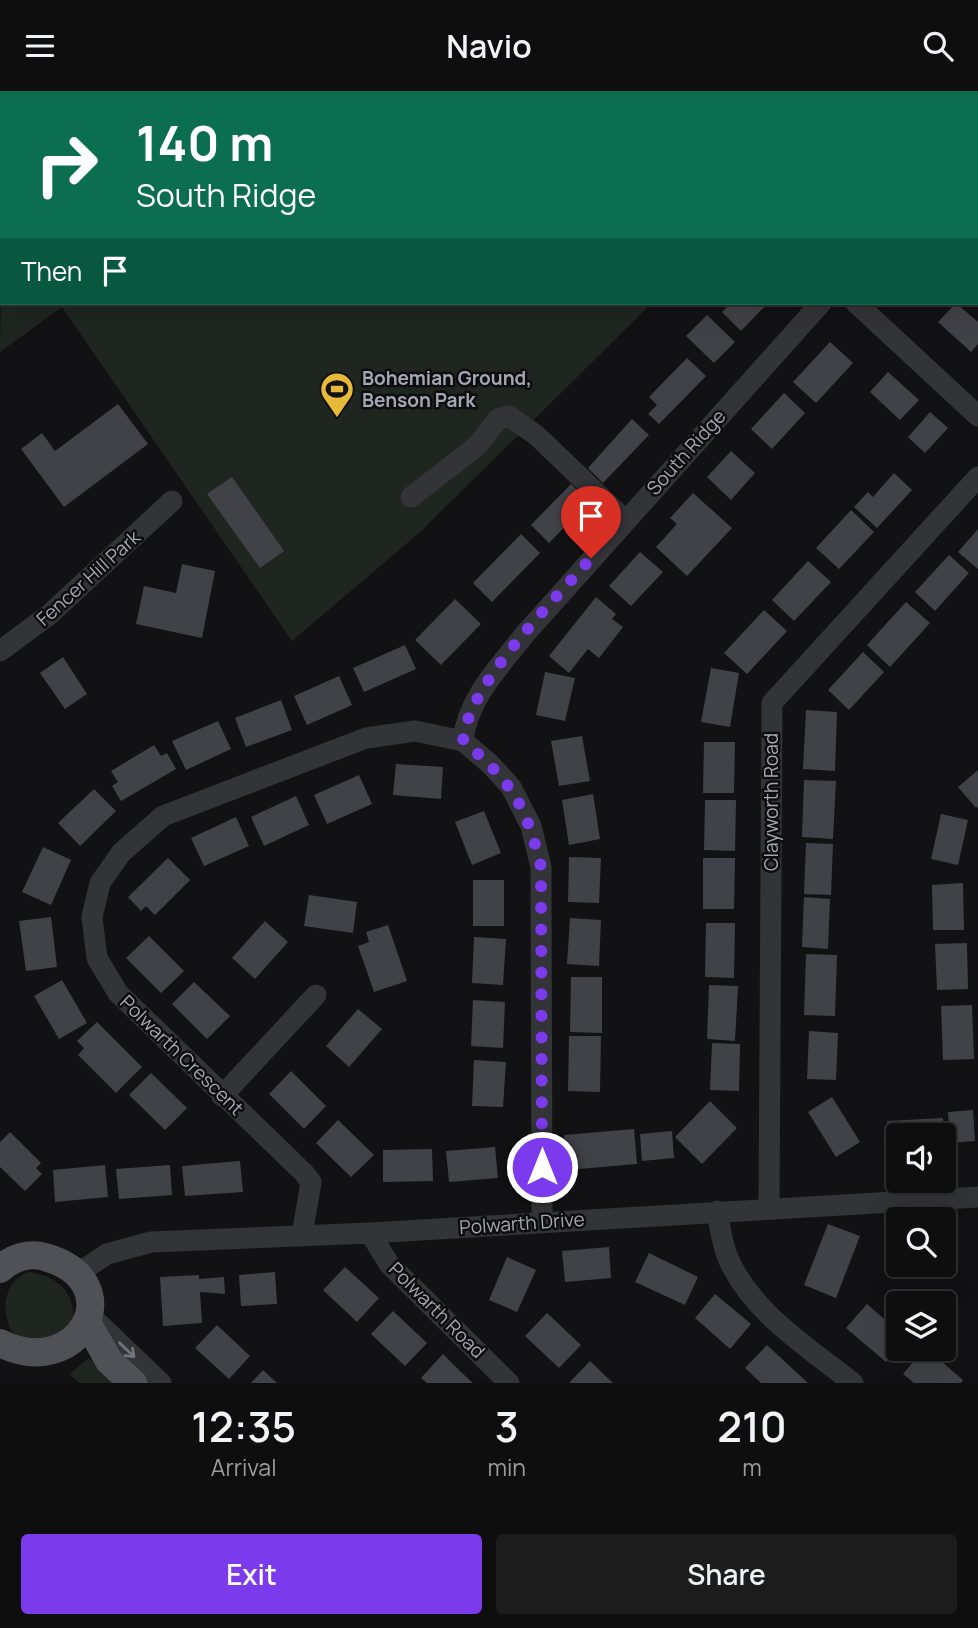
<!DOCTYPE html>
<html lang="en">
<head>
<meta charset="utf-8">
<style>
	:root { --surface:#0e0e0f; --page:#1c1c1d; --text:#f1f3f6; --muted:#9b9c9e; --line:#2e2e2f; --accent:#7c3aed }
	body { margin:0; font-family:Manrope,sans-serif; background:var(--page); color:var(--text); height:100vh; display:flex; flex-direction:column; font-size:26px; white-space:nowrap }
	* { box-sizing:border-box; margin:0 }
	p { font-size:23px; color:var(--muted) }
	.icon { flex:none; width:38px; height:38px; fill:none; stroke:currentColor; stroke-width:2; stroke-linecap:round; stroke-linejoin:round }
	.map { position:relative; height:1292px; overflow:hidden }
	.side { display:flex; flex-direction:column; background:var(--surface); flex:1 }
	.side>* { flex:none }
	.top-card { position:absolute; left:0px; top:0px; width:978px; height:214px; box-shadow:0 7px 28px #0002,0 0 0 2px var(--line); background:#0b6e4f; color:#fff; overflow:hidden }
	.buttons { position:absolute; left:886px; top:1032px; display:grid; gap:14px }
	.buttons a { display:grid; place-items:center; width:70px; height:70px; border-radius:7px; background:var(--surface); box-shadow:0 7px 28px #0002,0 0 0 2px var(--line); font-size:35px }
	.pin { position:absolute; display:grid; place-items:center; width:60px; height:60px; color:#fff; margin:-72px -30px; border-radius:50% 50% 50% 0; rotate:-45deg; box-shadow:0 0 7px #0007 }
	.pin .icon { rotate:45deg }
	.me { position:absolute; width:77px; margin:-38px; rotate:0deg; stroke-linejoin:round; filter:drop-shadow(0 0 5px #0008) }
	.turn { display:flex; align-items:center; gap:24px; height:147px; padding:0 21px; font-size:32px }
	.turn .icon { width:91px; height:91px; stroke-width:2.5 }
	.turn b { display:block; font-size:49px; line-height:60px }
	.then { display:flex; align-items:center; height:66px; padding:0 21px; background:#0003; gap:14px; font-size:26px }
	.eta { display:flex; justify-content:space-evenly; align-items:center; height:119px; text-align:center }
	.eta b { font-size:42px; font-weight:600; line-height:49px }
	.action { display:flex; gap:14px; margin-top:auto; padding:14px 21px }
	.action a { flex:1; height:80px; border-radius:7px; background:var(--accent); color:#fff; font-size:28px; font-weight:600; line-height:80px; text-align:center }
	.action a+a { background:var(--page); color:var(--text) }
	header { display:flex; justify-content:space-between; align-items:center; height:91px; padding:0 21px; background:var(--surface); font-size:32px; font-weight:600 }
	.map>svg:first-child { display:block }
	.green { fill:#1f2620 }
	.building { fill:#414247 }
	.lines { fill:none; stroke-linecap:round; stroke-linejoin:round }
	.minor { stroke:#333438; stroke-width:21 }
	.major { stroke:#505157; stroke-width:28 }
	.oneway { stroke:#71747c }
	.route { stroke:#7c3aed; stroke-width:12; stroke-dasharray:0 21.6 }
	.labels { text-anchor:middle; stroke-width:5; stroke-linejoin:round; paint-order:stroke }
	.poi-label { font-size:19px; font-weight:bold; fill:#a4a8b3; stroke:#0d0d0f; text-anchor:start }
	.street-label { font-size:19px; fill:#a4a8b3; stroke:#0d0d0f }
</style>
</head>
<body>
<header><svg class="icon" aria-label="menu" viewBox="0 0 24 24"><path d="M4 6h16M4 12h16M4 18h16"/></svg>Navio<svg class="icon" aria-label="search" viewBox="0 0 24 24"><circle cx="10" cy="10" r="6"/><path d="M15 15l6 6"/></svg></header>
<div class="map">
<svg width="978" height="1292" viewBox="0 0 978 1292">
	<rect width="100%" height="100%" fill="#121214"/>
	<path class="green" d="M218 0H616L618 2H215Z
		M2 153V212H652L420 441 292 550 62 216 0 261Z
		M29 1181C57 1185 76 1201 73 1231L49 1253C38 1250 21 1248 12 1241 0 1220 4 1189 29 1181Z
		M89 1267 115 1292H80L69 1283Z"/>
	<path class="building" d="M731 212H765L767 213 741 240 722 221Z
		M956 212 978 231V253L971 261 938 231Z
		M707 224 735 251 714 272 686 245Z
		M830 251 853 272 816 312 793 291Z
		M687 267 706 285 659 333 648 323 657 314 649 306Z
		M888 281 919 309 900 329 870 301Z
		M784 302 805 322 772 358 751 338Z
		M118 313 148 353 64 416 21 358 42 342 55 360Z
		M930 321 948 337 925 362 908 346Z
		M632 328 649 344 603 392 588 377Z
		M731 360 755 382 731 409 707 386Z
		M894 382 912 399 877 437 854 416 868 401 873 406Z
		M232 386 284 460 260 477 207 403Z
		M571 393 589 411 549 452 531 434Z
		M693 402 732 437 687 485 656 456 677 433 670 427Z
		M851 419 874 441 839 478 816 457Z
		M978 438V478L958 461Z
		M521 443 540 462 492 511 473 492Z
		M640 461 663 481 631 515 609 495Z
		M949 464 969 482 935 520 915 501Z
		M808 470 831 491 794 530 772 509Z
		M182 473 215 480 202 547 136 533 144 495 176 502Z
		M596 506 616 523 612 528 623 536 599 567 588 558 569 582 549 565Z
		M455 508 481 533 441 574 415 549Z
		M906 511 930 532 890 576 867 554Z
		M764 519 787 540 747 583 724 562Z
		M405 554 416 578 364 601 353 577Z
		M863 561 884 581 849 619 828 599Z
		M63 566 87 603 65 618 40 582Z
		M711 577 739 582 730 636 701 631Z
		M545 581 575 587 565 630 536 624Z
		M339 585 352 614 307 634 294 605Z
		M281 609 292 639 246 656 235 627Z
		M806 619 837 621 835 680 803 678Z
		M218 630 231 658 186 679 172 650Z
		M582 645 590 690 559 695 551 650Z
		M704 651H735L734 702H703Z
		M154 654 161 665 167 662 176 678 121 710 112 695 118 691 111 680Z
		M396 673 443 676 441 708 393 704Z
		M978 679V715L976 717 958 696Z
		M359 684 372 713 327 733 314 704Z
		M804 689 836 690 833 748 802 746Z
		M94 698 116 720 80 755 58 732Z
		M593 703 600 748 569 754 562 709Z
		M296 705 309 734 264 755 251 726Z
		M705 709H736L735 760 704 759Z
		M484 720 501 762 472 774 455 731Z
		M941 723 968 729 958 774 931 768Z
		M236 726 249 755 204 775 191 747Z
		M806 752 833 753 831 804 804 803Z
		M43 756 71 769 51 814 22 801Z
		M569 766 601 767 599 812 568 811Z
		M168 767 190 789 155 824 146 815 141 820 128 806Z
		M703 767H735L734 818H703Z
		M473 789H504V835H473Z
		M963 792 964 839H933L932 794Z
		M309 804 357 811 353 842 304 835Z
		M804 806 830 808 828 858 802 856Z
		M51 826 57 876 26 880 19 830Z
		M570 827 601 829 599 875 567 873Z
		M265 830 288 851 255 888 232 867Z
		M706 832H735L734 887 705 886Z
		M388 834 407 890 374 901 358 855 369 851 366 841Z
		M149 845 184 880 161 902 126 867Z
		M474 846 506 848 503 894 472 892Z
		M967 852 968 898 937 899 935 853Z
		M806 863 837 864 835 925 804 924Z
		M571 886H602V942L570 941Z
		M62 889 87 932 59 948 34 905Z
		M194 891 230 925 207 948 172 913Z
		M709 894 738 895 735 950 707 948Z
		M473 909 505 911 503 957 471 955Z
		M972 914 974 968 943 969 941 915Z
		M358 918 382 938 349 976 326 955Z
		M97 931 142 976 116 1002 78 964 84 957 77 950Z
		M809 940 838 942 836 989 807 988Z
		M569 945H601L600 1001 568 1000Z
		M712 952 740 953 739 1000 710 999Z
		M474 969 506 971 503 1016 472 1015Z
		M291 980 326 1015 304 1038 269 1003Z
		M151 982 187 1017 165 1039 129 1004Z
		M832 1006 860 1051 836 1066 808 1021Z
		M710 1010 737 1037 702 1073 675 1046Z
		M973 1019 975 1050 950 1052 948 1021Z
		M943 1027 944 1045H898V1059L889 1060 887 1030Z
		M338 1029 374 1064 351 1086 316 1052Z
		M634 1038 637 1073 567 1079 564 1044Z
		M672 1040 674 1067 642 1070 640 1043Z
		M10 1041 41 1072 36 1077 42 1083 25 1100 0 1076V1051Z
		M495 1056 498 1087 449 1091 446 1060Z
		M432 1058 433 1090 383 1091V1059Z
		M240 1070 243 1101 185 1105 182 1075Z
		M105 1074 108 1106 55 1111 53 1079Z
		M170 1074 172 1104 119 1108 116 1078Z
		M828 1133 860 1145 836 1207 804 1194Z
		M943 1146H952L954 1171 943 1172Z
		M898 1149V1175L892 1176 890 1150Z
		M609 1156 611 1187 565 1191 562 1160Z
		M649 1162 698 1186 685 1214 635 1191Z
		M507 1166 536 1179 517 1221 489 1209Z
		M905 1174H928L929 1184 906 1186Z
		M345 1176 379 1207 357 1231 323 1199Z
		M275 1181 277 1213 241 1215 239 1184Z
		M199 1184V1188L224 1186 225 1203 200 1201 202 1232 163 1235 160 1186Z
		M715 1203 751 1233 730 1258 695 1227Z
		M867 1213 898 1240V1257L886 1271 846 1237Z
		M393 1220 427 1252 405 1275 371 1243Z
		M547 1222 581 1254 559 1277 525 1245Z
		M217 1234 250 1265 229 1288 195 1257Z
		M767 1254 808 1292H761L745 1277Z
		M924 1258H927L963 1289 961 1292H914L903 1283Z
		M443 1263 460 1280 473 1292H427L421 1287Z
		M590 1270 613 1292H569Z
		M263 1279 277 1292H251Z"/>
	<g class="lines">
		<path class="minor" d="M974 2 975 0
			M856 212 978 325
			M411 406 477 355 498 328 509 325 536 344 625 429
			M0 560 50 523 172 410
			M463 650C467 608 500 575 525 543L821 212
			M222 1005 316 904
			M769 1117 772 612 978 386
			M717 1120C720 1135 722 1153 728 1167 751 1221 809 1257 853 1292
			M370 1142 389 1173 509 1292
			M302 1144 311 1091 304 1082 118 902 97 867 92 826 100 792 121 762 163 725 366 647 415 640 463 650 490 673 511 696 531 735 541 776 542 1130
			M74 1185 107 1163 151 1151 370 1142 978 1106
			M92 1226 161 1292"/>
		<path class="major" d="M0 1178C12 1167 29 1161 45 1166 133 1191 79 1292 0 1252
			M91 1238 109 1270 133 1292"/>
	</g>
	<defs><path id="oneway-shaft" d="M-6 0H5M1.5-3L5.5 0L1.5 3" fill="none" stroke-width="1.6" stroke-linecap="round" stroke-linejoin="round" transform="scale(1.75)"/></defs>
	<use class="oneway" href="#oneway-shaft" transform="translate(127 1259) rotate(44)"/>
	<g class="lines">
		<path class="route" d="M542 1076 541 776C526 714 512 691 463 650 468 593 553 511 591 467"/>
	</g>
	<defs>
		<g id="stadium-pin" transform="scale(1.75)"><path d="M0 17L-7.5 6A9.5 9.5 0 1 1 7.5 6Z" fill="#e6ba38" stroke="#0d0d0f"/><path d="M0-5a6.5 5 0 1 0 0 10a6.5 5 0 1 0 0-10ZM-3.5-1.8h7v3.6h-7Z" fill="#111"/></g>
	</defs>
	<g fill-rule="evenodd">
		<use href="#stadium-pin" x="337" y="298"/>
	</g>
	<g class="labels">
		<g class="poi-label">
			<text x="362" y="294">Bohemian Ground,<tspan x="362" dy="22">Benson Park</tspan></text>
		</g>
		<g class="street-label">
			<text transform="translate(686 361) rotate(-48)" y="7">South Ridge</text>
			<text transform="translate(88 487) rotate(-42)" y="7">Fencer Hill Park</text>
			<text transform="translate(771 711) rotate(-90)" y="7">Clayworth Road</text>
			<text transform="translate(182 964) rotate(44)" y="7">Polwarth Crescent</text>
			<text transform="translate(522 1132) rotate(-4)" y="7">Polwarth Drive</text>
			<text transform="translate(437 1219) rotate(45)" y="7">Polwarth Road</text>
		</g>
	</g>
</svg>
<div class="buttons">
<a><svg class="icon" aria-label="sound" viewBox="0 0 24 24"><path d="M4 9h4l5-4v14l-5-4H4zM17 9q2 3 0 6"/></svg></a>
<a><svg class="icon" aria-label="search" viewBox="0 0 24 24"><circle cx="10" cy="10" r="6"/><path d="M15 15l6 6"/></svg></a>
<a><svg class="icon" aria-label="layers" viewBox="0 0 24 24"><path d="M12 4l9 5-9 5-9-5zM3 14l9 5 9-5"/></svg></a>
</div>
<div class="pin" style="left:591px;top:467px;background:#d93025"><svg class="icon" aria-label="arrive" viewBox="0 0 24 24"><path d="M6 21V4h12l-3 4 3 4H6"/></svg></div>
<svg class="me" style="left:542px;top:1076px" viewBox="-20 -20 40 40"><circle r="17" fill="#7c3aed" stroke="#fff" stroke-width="3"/><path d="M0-11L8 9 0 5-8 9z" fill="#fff"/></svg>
<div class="top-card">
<div class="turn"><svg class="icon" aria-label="right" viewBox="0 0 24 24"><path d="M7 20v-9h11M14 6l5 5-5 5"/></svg><div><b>140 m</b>South Ridge</div></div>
<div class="then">Then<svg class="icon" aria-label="arrive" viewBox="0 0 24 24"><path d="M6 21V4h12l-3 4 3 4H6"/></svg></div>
</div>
</div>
<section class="side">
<div class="eta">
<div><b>12:35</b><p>Arrival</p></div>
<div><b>3</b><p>min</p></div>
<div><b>210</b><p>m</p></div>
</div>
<div class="action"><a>Exit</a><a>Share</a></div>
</section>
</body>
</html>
